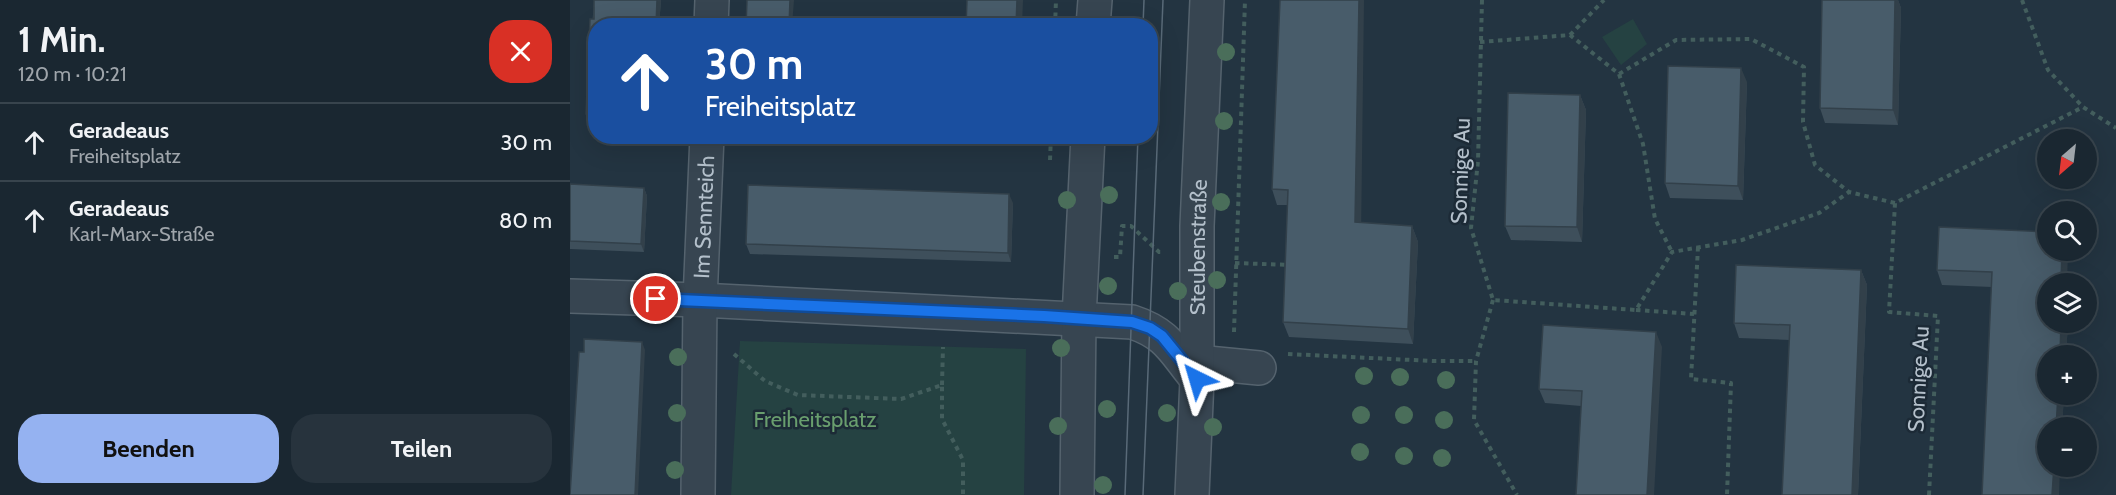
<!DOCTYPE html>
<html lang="de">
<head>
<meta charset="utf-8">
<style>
	:root { --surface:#1a2731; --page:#27333d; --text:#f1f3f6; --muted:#9fa5ab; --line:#38444d; --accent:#95b2f1 }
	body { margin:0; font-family:Cabin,sans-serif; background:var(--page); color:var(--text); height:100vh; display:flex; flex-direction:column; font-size:22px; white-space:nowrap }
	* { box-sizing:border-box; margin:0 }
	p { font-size:20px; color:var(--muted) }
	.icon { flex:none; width:33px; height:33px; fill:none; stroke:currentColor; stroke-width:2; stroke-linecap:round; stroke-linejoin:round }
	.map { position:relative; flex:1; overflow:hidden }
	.details { display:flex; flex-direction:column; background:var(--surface); width:570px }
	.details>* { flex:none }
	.banner { position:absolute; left:18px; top:18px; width:570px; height:126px; border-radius:24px; box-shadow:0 6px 24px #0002,0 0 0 2px var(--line); background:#1a4fa0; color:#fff; overflow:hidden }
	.needle { width:39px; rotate:208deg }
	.tools { position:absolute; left:1467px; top:129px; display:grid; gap:12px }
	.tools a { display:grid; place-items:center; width:60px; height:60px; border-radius:50%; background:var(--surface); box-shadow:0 6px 24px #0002,0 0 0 2px var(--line); font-size:30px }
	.pin { position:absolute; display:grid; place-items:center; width:51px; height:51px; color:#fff; margin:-26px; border:3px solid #fff; border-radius:50%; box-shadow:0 2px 6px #0007 }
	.me { position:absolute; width:66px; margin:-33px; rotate:320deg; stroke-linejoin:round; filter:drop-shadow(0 0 4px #0008) }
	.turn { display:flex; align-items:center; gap:21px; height:126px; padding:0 18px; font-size:27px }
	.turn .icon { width:78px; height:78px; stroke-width:2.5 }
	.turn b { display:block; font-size:42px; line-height:51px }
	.round { display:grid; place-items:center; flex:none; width:63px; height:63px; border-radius:24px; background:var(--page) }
	.overview { display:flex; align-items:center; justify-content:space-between; height:102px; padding:0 18px }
	h1 { font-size:36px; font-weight:700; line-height:45px }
	.action { display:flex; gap:12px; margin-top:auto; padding:12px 18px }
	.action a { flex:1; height:69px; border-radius:24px; background:var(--accent); color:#111; font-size:24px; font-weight:700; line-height:69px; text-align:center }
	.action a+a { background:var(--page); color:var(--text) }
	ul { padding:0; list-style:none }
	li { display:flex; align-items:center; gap:18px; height:78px; padding:0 18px; border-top:2px solid var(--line) }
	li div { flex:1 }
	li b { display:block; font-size:22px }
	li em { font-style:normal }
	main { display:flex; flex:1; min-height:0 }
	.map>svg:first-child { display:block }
	.green { fill:#254242 }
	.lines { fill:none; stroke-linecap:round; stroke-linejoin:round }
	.minor-casing { stroke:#55636e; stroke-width:36 }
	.path { stroke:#435e5d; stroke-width:4; stroke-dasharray:4.5 4.5; stroke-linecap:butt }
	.minor { stroke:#374551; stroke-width:33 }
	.tram { stroke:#596a78; stroke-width:1.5 }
	.tree { fill:#4a6e5a }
	.wall { fill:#3e4f5b }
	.shaded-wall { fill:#32404a }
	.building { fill:#485c6a; stroke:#32404a; stroke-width:1.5 }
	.route-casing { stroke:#114b97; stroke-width:15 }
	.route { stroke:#1a73e8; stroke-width:10 }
	.labels { text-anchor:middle; stroke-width:5; stroke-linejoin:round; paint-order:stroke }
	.street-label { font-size:22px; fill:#b4c0cb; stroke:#1c2a36 }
	.park-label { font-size:22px; fill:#699e6e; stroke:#1c2a36 }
</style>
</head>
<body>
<main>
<section class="details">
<div class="overview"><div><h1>1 Min.</h1><p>120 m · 10:21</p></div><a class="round" style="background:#d93025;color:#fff"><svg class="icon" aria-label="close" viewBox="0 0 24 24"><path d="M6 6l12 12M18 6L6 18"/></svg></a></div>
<ul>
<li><svg class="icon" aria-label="ahead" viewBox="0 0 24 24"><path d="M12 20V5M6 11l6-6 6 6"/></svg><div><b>Geradeaus</b><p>Freiheitsplatz</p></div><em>30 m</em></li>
<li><svg class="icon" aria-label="ahead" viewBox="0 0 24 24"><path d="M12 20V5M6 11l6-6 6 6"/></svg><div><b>Geradeaus</b><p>Karl-Marx-Straße</p></div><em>80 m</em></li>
</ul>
<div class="action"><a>Beenden</a><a>Teilen</a></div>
</section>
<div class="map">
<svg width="1546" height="495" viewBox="0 0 1546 495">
	<rect width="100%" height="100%" fill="#233441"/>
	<path class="green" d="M1063 19 1077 44 1051 65 1032 37Z
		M170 341 456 349 454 495H161Z"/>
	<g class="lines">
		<g class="minor-casing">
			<g id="minor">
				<path d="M141 26 142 0"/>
				<path d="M523 26 525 0"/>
				<path d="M0 296 130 300 562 322C599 334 604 352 627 379"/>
				<path d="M627 362 689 368"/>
				<path id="s1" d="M128 495 130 300 137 136"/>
				<path d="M507 495 509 318 518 136"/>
				<path id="s2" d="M622 495 627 379V226L637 0"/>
			</g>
		</g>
		<path class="path" d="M912 0 908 161 901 228 923 300 1066 310 1102 252 1172 240 1249 213 1279 192
			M1452 0 1478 70 1513 107 1546 128
			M485 26 486 0
			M1000 35 1034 0
			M910 42 1000 35 1049 74 1106 40 1181 39 1234 67 1233 122 1245 165 1279 192 1325 203
			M1049 74 1073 144 1085 219 1102 252
			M480 160 481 136
			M1128 247 1121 379 1161 383 1157 495
			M544 257H550L552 226H561L589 252H594
			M665 263 721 265
			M923 300 906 361 904 420 947 495
			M1066 310 1124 314
			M664 332 675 0
			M164 354 195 381 228 395 331 399 372 385V419L393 460V495
			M718 354 863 361H906
			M372 385 373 347
			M1359 495 1368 316 1319 312 1325 203 1513 107"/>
		<use href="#minor" class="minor"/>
		<path class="tram" d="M573 26 574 0
			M555 495 568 136
			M573 495 593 0"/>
	</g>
	<g class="tree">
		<circle cx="656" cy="52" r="9"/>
		<circle cx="654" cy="121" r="9"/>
		<circle cx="539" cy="195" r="9"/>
		<circle cx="497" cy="200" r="9"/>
		<circle cx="651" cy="202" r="9"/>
		<circle cx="647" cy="280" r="9"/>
		<circle cx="538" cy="286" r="9"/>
		<circle cx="608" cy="291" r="9"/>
		<circle cx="491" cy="348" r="9"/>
		<circle cx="108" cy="357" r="9"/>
		<circle cx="794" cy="376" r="9"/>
		<circle cx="830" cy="377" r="9"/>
		<circle cx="876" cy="380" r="9"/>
		<circle cx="537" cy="409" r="9"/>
		<circle cx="107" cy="413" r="9"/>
		<circle cx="597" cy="413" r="9"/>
		<circle cx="791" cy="415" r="9"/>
		<circle cx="834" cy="415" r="9"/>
		<circle cx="874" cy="420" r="9"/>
		<circle cx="488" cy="426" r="9"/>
		<circle cx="643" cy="427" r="9"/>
		<circle cx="790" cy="452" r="9"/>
		<circle cx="834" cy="456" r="9"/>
		<circle cx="872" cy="458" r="9"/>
		<circle cx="105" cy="470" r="9"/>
		<circle cx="533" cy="485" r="9"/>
	</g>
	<path class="wall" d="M24 0H91L89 26H26V123L19 122 16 114Z
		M710 0 791 223 842 226 848 242 843 344 719 337 713 322 718 205H707L702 189Z
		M1252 0H1328L1331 8 1328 125 1255 123 1250 108Z
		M1177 82 1173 200 1100 198 1095 183Z
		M1010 95 1016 110 1012 242 941 240 935 226Z
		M40 136H83V145L42 143Z
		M0 184 74 188 77 196 74 252 0 249Z
		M443 203 441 262 180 254 176 244Z
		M1369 227 1478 284 1498 322 1496 356H1478V394H1494L1492 428 1422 287 1372 285 1367 270Z
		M1291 270 1297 285 1288 495H1212L1220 340 1169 338 1164 323Z
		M1092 347 1011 406 975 403 969 389Z"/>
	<path class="shaded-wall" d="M87 0H91L89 26H86Z
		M220 0H224L222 26H219Z
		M447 0H453L452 26H446Z
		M789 0H794L791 238 785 222Z
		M1325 0H1328L1331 8 1328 125 1323 110Z
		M1171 68 1177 82 1173 200 1168 186Z
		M1010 95 1016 110 1012 242 1007 227Z
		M80 136H83V145L80 137Z
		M74 188 77 196 74 252 71 244Z
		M439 194 443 203 441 262 438 253Z
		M842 226 848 242 843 344 838 329Z
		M1492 250H1498L1497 284H1491Z
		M1291 270 1297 285 1288 495H1282Z
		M1491 322H1498L1496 356H1490Z
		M1086 332 1092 347 1084 495H1077Z
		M72 342 75 350 68 495H65Z
		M1488 394H1494L1492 428H1486Z
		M1484 466H1490L1489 495H1482Z"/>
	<path class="building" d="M24 0H87L86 26H26V114H16L20 19H24Z
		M177 0H220L219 26H176Z
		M397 0H447L446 26H396Z
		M710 0H789L785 222 842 226 838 329 713 322 718 190 702 189Z
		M1252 0H1325L1323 110 1250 108Z
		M1098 66 1171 68 1168 186 1095 183Z
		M938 93 1010 95 1007 227 935 226Z
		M0 184 74 188 71 244 0 241Z
		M178 185 439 194 438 253 176 244Z
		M1369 227 1478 232V250H1492L1491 284H1478V322H1491L1490 356H1478V394H1488L1486 428H1478V466H1484L1482 495H1412L1422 272 1367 270Z
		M1166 265 1291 270 1282 495H1212L1220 325 1164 323Z
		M973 325 1086 332 1077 495H1006L1012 391 969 389Z
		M14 339 72 342 65 495H0L9 352H14Z"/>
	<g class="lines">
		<g class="route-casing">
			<path id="route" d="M86 299 474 316 562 322 580 328 592 336 627 379"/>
		</g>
		<use href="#route" class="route"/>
	</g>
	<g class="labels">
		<g class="street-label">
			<text transform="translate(890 171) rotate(-88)" y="8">Sonnige Au</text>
			<text dy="8" stroke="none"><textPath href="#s1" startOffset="278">Im Sennteich</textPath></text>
			<text dy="8" stroke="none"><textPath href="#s2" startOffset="248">Steubenstraße</textPath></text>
			<text transform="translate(1348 379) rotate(-87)" y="8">Sonnige Au</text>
		</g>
		<g class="park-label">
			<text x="245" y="427">Freiheitsplatz</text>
		</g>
	</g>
</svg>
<div class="tools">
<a><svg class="needle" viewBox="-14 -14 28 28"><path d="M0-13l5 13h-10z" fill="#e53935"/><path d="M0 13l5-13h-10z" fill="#9fa5ab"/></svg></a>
<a><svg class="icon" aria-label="search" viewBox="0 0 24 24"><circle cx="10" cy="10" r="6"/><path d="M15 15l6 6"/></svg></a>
<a><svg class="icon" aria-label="layers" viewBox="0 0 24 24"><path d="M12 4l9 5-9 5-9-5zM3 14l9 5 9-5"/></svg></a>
<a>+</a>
<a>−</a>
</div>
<div class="pin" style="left:86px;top:299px;background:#d93025"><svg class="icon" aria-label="arrive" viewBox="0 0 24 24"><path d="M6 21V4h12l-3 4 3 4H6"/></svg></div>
<svg class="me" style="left:627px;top:379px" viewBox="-20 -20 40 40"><path d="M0-17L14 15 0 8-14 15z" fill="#1a73e8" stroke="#fff" stroke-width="4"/></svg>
<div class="banner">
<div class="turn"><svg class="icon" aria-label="ahead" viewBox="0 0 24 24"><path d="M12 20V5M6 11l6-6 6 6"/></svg><div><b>30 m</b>Freiheitsplatz</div></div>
</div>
</div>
</main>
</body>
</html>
